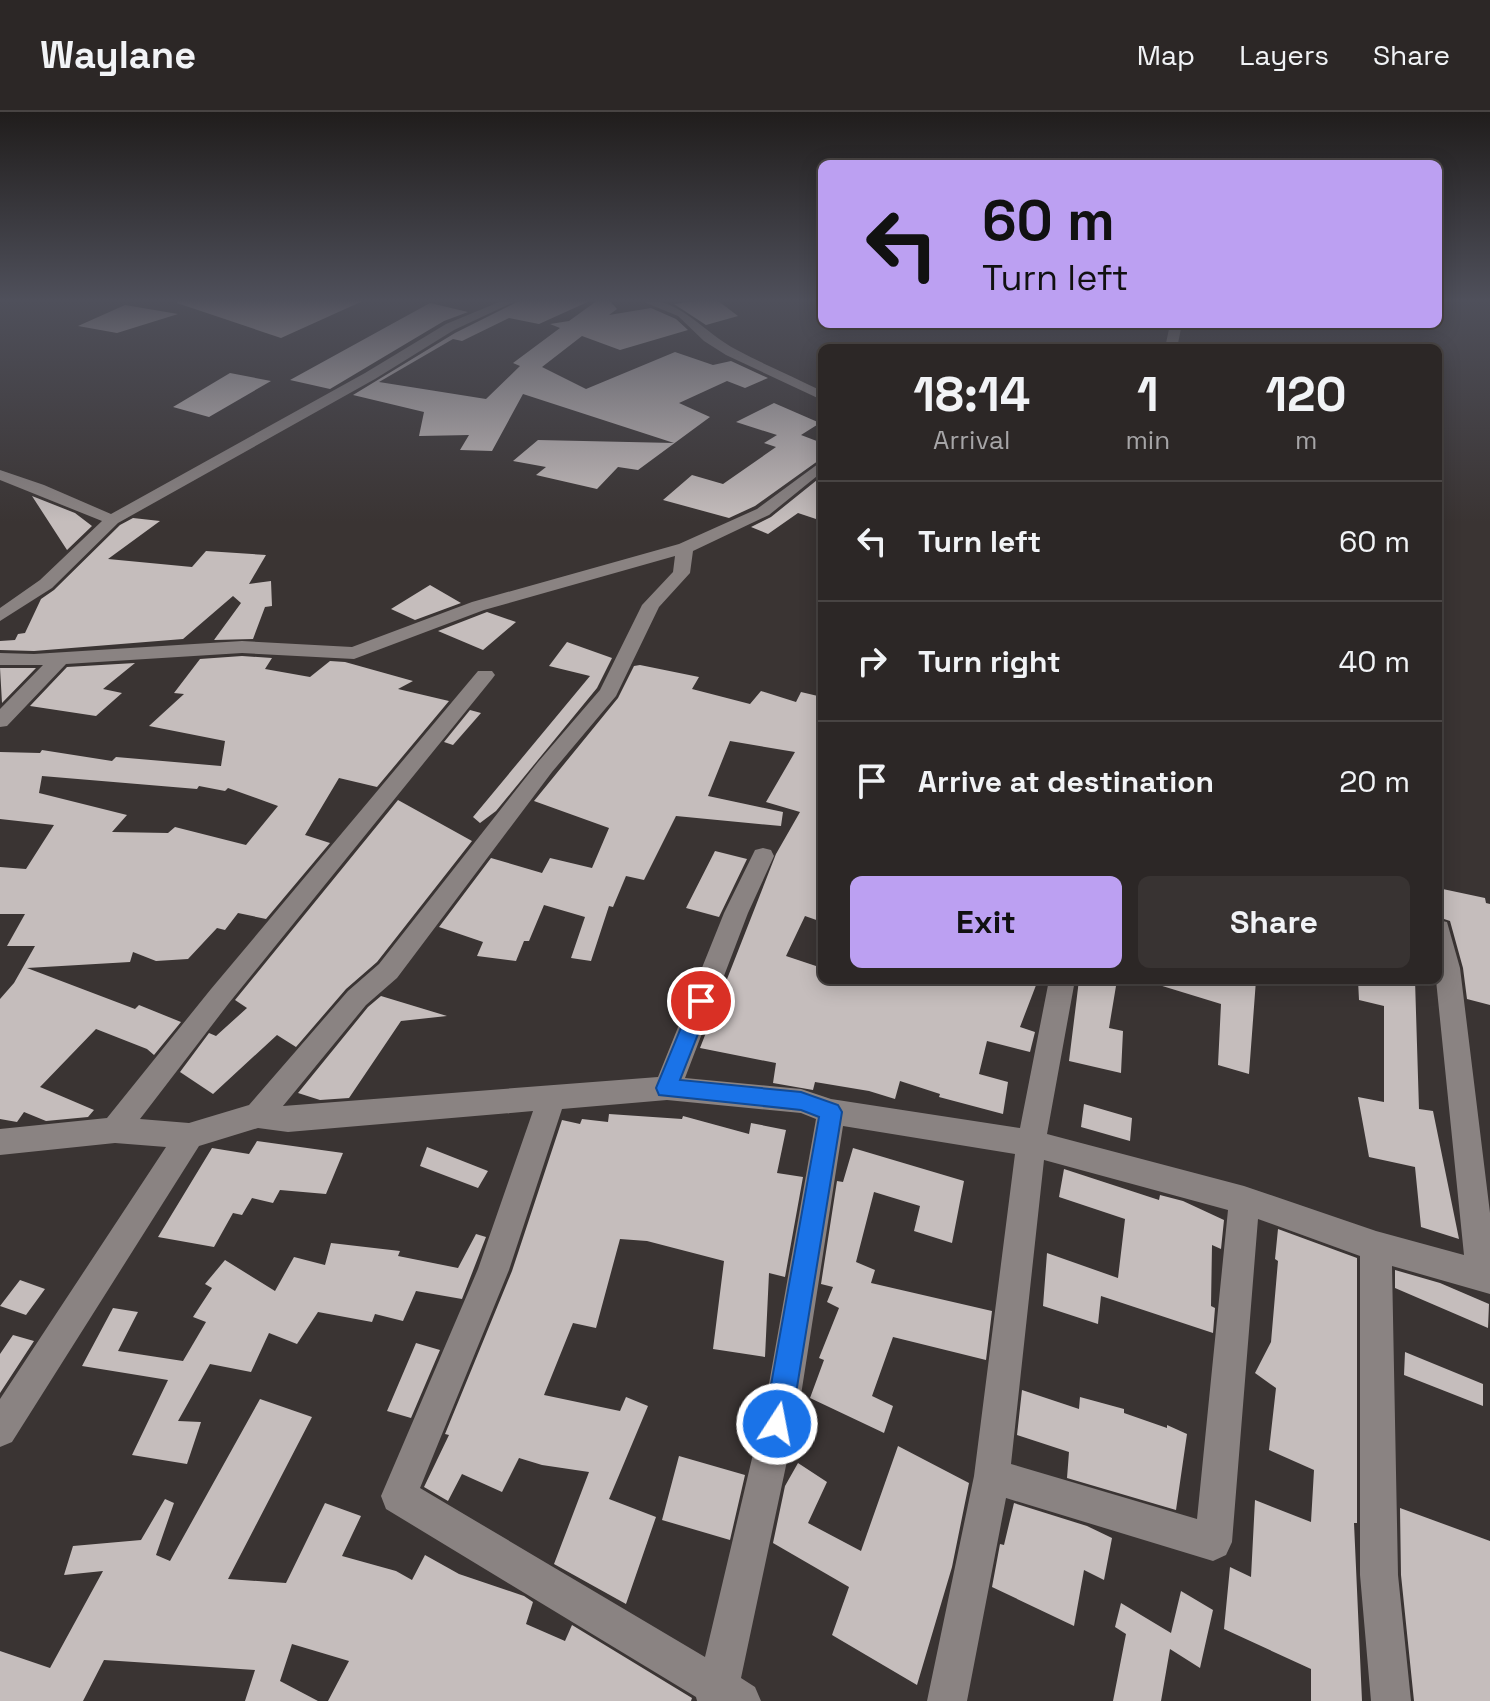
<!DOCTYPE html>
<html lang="en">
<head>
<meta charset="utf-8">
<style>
	:root { --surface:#2c2726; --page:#383332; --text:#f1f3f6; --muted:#a6a5a7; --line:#484443; --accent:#bca0f2 }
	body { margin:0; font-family:"Space Grotesk",sans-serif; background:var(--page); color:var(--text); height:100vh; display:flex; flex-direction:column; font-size:30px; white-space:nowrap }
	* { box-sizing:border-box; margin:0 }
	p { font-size:26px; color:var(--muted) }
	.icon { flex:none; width:44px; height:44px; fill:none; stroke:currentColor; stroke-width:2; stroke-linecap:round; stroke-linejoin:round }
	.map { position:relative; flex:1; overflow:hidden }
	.sheet { position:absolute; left:818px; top:232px; width:624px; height:640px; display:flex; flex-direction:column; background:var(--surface); border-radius:12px; box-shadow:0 4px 20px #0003,0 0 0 2px var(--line) }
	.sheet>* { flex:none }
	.banner { position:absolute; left:818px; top:48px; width:624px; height:168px; border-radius:12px; box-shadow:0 4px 20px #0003,0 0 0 2px var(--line); background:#bca0f2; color:#111; overflow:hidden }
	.pin { position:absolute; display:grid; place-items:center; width:68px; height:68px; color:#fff; margin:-34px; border:4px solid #fff; border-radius:50%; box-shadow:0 2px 8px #0007 }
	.me { position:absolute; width:88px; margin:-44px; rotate:11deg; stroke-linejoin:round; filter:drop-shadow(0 0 6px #0008) }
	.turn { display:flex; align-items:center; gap:28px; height:168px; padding:0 32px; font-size:36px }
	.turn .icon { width:104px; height:104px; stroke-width:2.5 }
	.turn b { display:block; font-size:56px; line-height:68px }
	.eta { display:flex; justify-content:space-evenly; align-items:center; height:136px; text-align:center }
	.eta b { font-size:48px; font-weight:800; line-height:56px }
	.button { display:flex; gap:16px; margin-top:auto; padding:16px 32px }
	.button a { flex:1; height:92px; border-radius:12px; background:var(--accent); color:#111; font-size:32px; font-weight:800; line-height:92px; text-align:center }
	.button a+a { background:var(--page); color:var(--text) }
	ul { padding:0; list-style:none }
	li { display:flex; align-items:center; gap:24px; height:120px; padding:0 32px; border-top:2px solid var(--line) }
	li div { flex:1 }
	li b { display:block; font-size:30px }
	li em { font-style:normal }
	header { display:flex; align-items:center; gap:48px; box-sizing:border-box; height:112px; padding:0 40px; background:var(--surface); border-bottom:2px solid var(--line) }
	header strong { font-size:38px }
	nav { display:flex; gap:44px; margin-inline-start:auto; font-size:28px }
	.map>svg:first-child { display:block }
	.building { fill:#c5bdbc; fill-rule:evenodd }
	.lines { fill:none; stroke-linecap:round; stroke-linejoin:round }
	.street { fill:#8a8382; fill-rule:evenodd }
	.route { fill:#1a73e8; stroke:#114b97; stroke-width:2 }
</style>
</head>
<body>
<header>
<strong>Waylane</strong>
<nav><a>Map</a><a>Layers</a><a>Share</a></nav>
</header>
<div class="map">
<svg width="1490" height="1589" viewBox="0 0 1490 1589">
	<rect width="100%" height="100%" fill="#3a3433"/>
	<path class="building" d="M178 188H365L281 226 177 191Z
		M521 188H592L539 212 509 206 462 229 453 227 379 270 486 287 520 254 513 251 560 216 550 212 569 209 598 188H609L617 197 609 203 651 196 676 207 688 218 620 238 582 224 542 255 586 277 675 240 713 253 731 249 768 266 745 276 727 269 679 291 710 305 638 358 618 355 597 377 536 363 546 355 513 349 538 328 674 331 523 282 492 339 460 338 469 323 419 324 424 300 353 283 455 221Z
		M702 188H717L738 204 706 213 674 192Z
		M430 191 468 200 444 209 330 277 290 268Z
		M125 193 178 202 117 221 78 214Z
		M230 261 271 269 209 305 173 295Z
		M774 291 820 311 801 323 822 331V346L755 394 729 406 663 388 692 363 723 372 776 335 764 331 777 323 736 310Z
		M822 364V409L798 401 768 422 751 415 771 405Z
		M32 384 75 401 92 414 67 438Z
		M133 406 160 409 108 447 192 455 206 439 266 443 249 472 271 469 272 494 265 495 253 527 214 528 241 491 233 484 183 527 34 539 0 538V529L15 528 18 522 25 521 41 487 54 478 120 413Z
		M430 473 461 491 415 508 391 497Z
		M487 500 516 510 483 538 438 519Z
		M567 530 612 546 597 576 496 699 480 711 473 705 590 564 549 554Z
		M242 544 272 546 265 557 310 565 330 549 345 550 413 569 398 577 449 589 377 675 339 666 305 723 330 731 266 807 238 801 225 818 217 816 188 847 156 849 133 840 130 850 27 856 135 897 139 893 181 910 154 943 147 937 96 917 40 975 94 998 88 1005 46 1009 24 1000 17 1010 0 1007V887L14 871 35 834H7L25 802H0V755L26 757 54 713 0 707V640L40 641 42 638 112 649 116 645 221 654 225 629 149 614 184 582 174 581 200 547ZM42 664 197 677 199 674 225 679 228 676 278 694 246 733 175 715 168 721 112 720 127 703 39 681Z
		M135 551 103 577 122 581 96 604 30 594 67 555Z
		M640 553 699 565 692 577 750 592 761 579 796 590 801 580 822 585V810L805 804 786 844 822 856V868H1038L1020 915 1035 920 1030 940 987 929 979 962 1008 970 1003 1002 939 985 940 982 900 969 895 987 869 979 815 970 813 978 773 971 776 951 700 936 776 742 800 700 766 690 795 640 730 629 708 684 783 700 781 714 676 704 644 768 626 764 613 795 609 794 591 849 571 846 585 805 544 793 529 829H524L516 849 477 844 483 830 439 815 491 746 542 761 550 746 592 756 609 716 534 689 618 586 634 554Z
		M0 556H36L2 591Z
		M470 598 481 601 453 633 444 630Z
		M398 688 472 729 377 850 346 877 296 935 277 923 213 982 180 960 209 921 216 924 247 896 235 888Z
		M715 739 747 747 719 805 686 796Z
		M1438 776 1485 786 1486 791 1490 792V893L1467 887 1463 856 1450 809 1438 805Z
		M1079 868H1117L1109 916 1123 919 1121 961 1069 949Z
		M1160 868H1256L1249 962 1218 953 1221 892 1159 873Z
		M1358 868H1415L1419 997 1433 999 1459 1127 1421 1115 1415 1055 1369 1045 1358 985 1384 990V894L1359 888Z
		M381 884 447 904 401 909 349 986 320 988 298 981 368 895Z
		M1084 992 1132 1006 1130 1029 1081 1015Z
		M609 1002 682 1007 683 1004 749 1022 751 1011 786 1018 777 1061 803 1065 785 1165 769 1161 765 1245 713 1237 724 1149 647 1129 620 1127 596 1216 573 1211 544 1283 620 1299 626 1285 648 1294 609 1387 656 1405 626 1492 554 1452 589 1360 542 1353 519 1346 502 1380 462 1362 448 1389 424 1375 449 1323 445 1322 512 1159 562 1008 580 1012 582 1007 608 1010Z
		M257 1029 343 1041 326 1082 280 1078 273 1091 252 1086 242 1103 233 1101 214 1135 158 1125 212 1036 249 1042Z
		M427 1035 488 1059 478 1076 420 1054Z
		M853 1036 964 1069 952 1131 914 1119 920 1094 874 1080 856 1150 875 1158 871 1171 992 1199 986 1248 893 1225 872 1284 893 1294 884 1321 810 1286 824 1248 819 1246 839 1196 827 1190 833 1175 821 1172 837 1069 843 1070Z
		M1064 1057 1159 1088 1160 1083 1183 1089 1224 1108 1221 1137 1212 1133 1211 1194 1215 1196 1213 1221 1101 1184 1098 1212 1043 1194 1047 1141 1118 1166 1125 1107 1059 1085Z
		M1278 1117 1357 1146V1411H1354L1362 1589H1311V1557L1224 1517 1230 1455 1251 1465 1255 1388 1311 1410 1314 1358 1269 1338 1276 1276 1255 1261 1271 1230 1278 1149 1275 1147Z
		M476 1122 486 1125 462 1187 416 1179 403 1209 375 1202 372 1210 318 1200 297 1232 269 1221 251 1260 210 1252 178 1309 201 1310 187 1352 132 1343 168 1268 82 1254 113 1196 138 1200 118 1239 183 1249 206 1210 193 1205 212 1176 205 1172 225 1148 275 1179 294 1145 325 1153 331 1131 400 1139 398 1144 458 1156Z
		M1395 1158 1440 1171 1489 1192 1488 1216 1395 1176Z
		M20 1168 45 1177 26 1203 0 1194Z
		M13 1223 34 1229 0 1281V1242Z
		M416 1231 440 1238 411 1306 387 1299Z
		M1405 1240 1483 1272V1294L1404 1263Z
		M1022 1278 1079 1297 1080 1285 1124 1297V1301L1167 1316V1313L1187 1322 1176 1398 1067 1366 1069 1340 1017 1323Z
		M260 1287 312 1305 228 1467 286 1471 325 1391 361 1404 342 1444 396 1459 412 1468 425 1443 459 1462 524 1484 533 1490 526 1512 565 1529 572 1513 692 1586 691 1589H328L349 1549 292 1532 280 1569 318 1589H245L255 1558 104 1548 83 1589H0V1539L50 1556 103 1459 64 1463 73 1434 141 1428 165 1387 174 1391 156 1443 170 1449Z
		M898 1334 969 1371 952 1455 917 1573 832 1523 849 1475 773 1431 785 1374 798 1351 827 1370 808 1411 861 1439Z
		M679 1344 745 1363 730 1428 662 1408Z
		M1014 1391 1087 1414 1112 1426 1104 1468 1084 1458 1074 1514 992 1475 1000 1432 1004 1433Z
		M1400 1396 1490 1429V1589H1414L1401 1463Z
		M1181 1479 1213 1498 1200 1556 1170 1537 1161 1589H1113L1126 1522 1115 1515 1121 1491 1171 1521Z"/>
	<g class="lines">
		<path class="street" d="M504 188H518L454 218 375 267 118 411 52 476 0 509V496L40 468 102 409 0 368V358L44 373 111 402 365 261 446 212Z
			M639 188C681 185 703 221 737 238 765 253 794 265 822 279V288L726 243 704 229 678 204Z
			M1170 212H1182L1177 236H1165Z
			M822 349V360L769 403 693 439 690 461 659 495 616 584 552 660 397 866 366 893 283 994 658 965 724 801 755 738 763 736 771 738 774 744 748 801 685 966 801 977 831 987 1020 1016 1049 868H1075L1047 1022 1244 1074 1376 1119 1464 1143 1436 868 1438 808 1447 810 1460 856 1490 1101V1182L1392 1154 1398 1463 1411 1589H1371L1360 1463V1144L1258 1107 1232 1430 1226 1443 1213 1449 1006 1386 967 1589H927L974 1364 1015 1042 843 1014 801 1283 741 1566 755 1575 761 1589H697L696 1585 386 1397 381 1384 478 1157 533 999 288 1020 258 1016 199 1034 12 1330 0 1335V1287L166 1035 115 1031 0 1043V1017L107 1006 211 877 478 559H492L495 563 492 567 229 891 140 1007 189 1011 249 993 348 879 379 852 538 650 600 578 642 493 673 460 675 444 484 498 354 547 242 541 66 552 7 614 0 615V597L43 553H0V541L34 542 242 529 352 535 472 490 679 432 757 397ZM667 988 801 1001 816 1007 767 1283 705 1545 420 1376 509 1158 562 997ZM1044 1048 1228 1098 1197 1407 1011 1352Z"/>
	</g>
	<linearGradient id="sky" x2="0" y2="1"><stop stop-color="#201d1c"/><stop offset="0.46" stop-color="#4f505b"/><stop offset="1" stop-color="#4f505b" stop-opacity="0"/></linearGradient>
	<rect width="1490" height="410" fill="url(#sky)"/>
	<path class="route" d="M701 881 708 883 711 889 680 968 801 980 838 993 842 1000 791 1312 787 1322 777 1325 768 1322 764 1312 819 1005 801 998 659 983 656 976 692 889 694 883Z"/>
</svg>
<div class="pin" style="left:701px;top:889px;background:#d93025"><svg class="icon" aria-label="arrive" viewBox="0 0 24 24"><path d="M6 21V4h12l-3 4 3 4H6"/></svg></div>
<svg class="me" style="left:777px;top:1312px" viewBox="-20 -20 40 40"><circle r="17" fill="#1a73e8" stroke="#fff" stroke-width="3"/><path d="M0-11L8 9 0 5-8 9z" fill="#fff"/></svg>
<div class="banner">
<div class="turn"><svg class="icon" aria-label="left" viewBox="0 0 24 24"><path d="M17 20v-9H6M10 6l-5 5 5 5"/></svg><div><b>60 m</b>Turn left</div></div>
</div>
<section class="sheet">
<div class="eta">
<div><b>18:14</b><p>Arrival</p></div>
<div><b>1</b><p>min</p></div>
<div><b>120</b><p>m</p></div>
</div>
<ul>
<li><svg class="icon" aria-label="left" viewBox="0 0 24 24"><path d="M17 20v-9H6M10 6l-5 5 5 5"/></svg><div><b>Turn left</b></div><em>60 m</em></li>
<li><svg class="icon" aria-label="right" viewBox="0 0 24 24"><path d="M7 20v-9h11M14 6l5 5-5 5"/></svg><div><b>Turn right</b></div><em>40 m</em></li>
<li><svg class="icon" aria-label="arrive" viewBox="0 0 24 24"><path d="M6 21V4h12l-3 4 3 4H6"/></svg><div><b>Arrive at destination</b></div><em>20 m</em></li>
</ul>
<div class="button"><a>Exit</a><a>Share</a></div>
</section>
</div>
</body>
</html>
